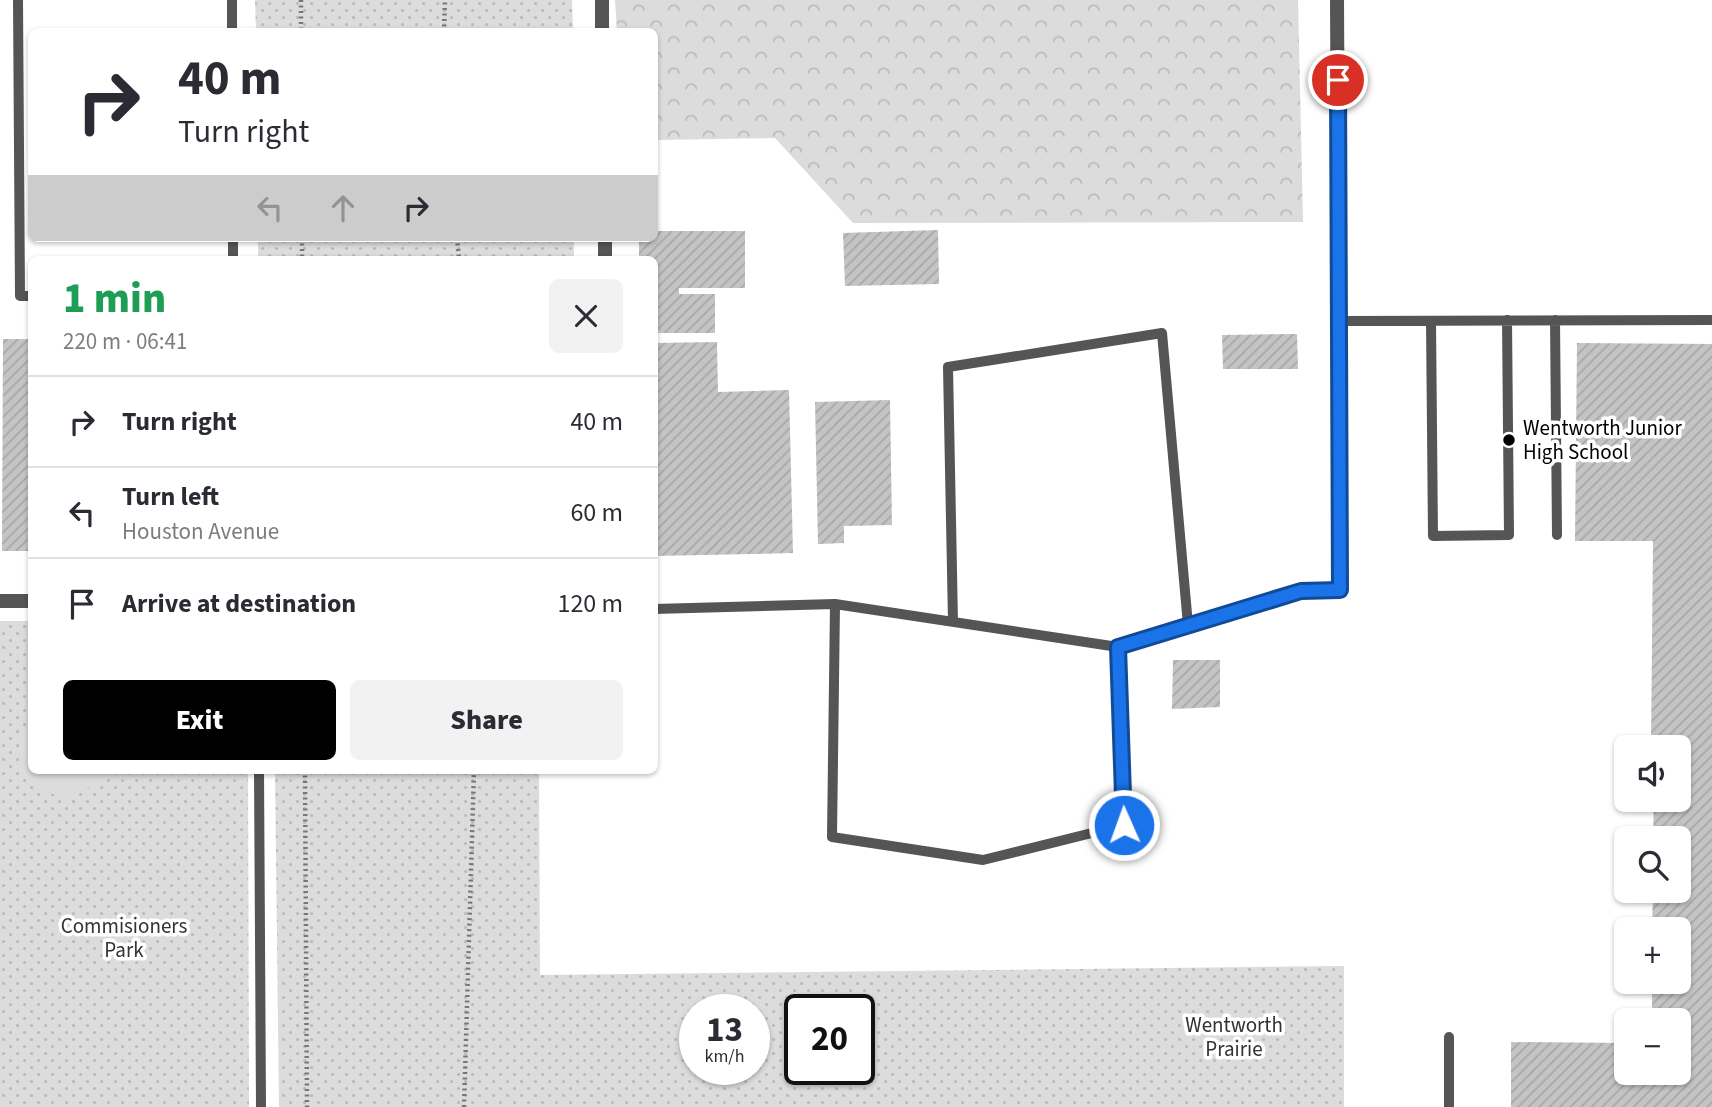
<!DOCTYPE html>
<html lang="en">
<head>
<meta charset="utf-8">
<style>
	:root { --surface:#fff; --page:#f2f2f3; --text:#2b2b33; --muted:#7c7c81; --line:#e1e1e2; --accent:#000 }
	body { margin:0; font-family:"Source Sans 3",sans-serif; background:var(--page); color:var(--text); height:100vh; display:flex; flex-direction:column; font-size:26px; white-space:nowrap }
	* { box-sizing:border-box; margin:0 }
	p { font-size:23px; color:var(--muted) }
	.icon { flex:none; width:38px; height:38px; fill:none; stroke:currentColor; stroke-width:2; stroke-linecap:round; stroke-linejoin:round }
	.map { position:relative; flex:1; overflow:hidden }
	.details { position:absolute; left:28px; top:256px; width:630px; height:518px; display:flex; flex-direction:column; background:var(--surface); border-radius:10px; box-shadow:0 2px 5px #0004 }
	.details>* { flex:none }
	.hud { position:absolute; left:28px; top:28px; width:630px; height:214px; border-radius:10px; box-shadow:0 2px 5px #0004; background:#fff; color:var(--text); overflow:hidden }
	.buttons { position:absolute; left:1614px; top:735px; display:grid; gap:14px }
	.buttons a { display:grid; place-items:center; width:77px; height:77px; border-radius:10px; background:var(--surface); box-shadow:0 2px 5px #0004; font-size:35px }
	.speed { position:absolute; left:679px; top:994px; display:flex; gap:14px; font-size:35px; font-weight:700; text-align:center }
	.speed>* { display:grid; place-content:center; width:91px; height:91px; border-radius:50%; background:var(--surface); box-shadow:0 2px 5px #0004; line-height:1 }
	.speed small { font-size:18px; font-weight:400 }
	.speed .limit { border:4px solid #111; border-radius:10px; background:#fff; color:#111 }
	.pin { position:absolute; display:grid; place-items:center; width:60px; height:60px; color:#fff; margin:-30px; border:4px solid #fff; border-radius:50%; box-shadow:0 2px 7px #0007 }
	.me { position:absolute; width:77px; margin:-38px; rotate:358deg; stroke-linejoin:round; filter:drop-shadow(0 0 5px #0008) }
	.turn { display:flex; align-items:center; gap:24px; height:147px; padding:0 35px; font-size:32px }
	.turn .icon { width:91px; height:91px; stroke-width:2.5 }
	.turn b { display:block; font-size:49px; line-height:60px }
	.lanes { display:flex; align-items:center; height:66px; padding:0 35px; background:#0003; justify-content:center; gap:35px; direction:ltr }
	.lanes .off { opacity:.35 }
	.round { display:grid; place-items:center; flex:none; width:74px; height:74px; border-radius:10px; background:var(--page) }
	.summary { display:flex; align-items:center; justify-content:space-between; height:119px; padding:0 35px }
	h1 { font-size:42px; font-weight:800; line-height:52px; color:#1e9e55 }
	.cta { display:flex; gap:14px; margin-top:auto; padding:14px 35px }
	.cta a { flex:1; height:80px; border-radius:10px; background:var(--accent); color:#fff; font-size:28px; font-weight:800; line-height:80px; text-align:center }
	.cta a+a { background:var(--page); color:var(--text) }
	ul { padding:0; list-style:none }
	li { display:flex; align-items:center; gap:21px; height:91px; padding:0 35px; border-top:2px solid var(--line) }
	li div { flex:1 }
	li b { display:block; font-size:26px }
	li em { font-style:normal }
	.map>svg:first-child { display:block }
	.grass { fill:url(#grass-dots); fill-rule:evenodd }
	.forest { fill:url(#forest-crowns) }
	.pitch { fill:#dcdcdc }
	.building { fill:url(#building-hatch) }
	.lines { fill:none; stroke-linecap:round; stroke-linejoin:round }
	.path { stroke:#777; stroke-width:4.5; stroke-dasharray:2 3.5; stroke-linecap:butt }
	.service { stroke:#555; stroke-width:10 }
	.minor { stroke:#555; stroke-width:14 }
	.route-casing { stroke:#114b97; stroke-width:18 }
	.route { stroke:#1a73e8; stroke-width:12 }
	.poi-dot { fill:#000; stroke:#fff; stroke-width:2.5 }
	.labels { text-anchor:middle; stroke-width:7; stroke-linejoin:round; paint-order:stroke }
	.poi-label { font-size:21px; fill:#000; stroke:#fff; text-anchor:start }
	.park-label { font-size:21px; fill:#333; stroke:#fff }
</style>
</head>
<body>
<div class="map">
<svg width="1712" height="1107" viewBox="0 0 1712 1107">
	<defs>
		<pattern id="grass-dots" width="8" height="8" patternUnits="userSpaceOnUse" patternTransform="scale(1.75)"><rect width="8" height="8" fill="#dcdcdc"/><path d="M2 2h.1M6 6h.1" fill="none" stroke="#bbb" stroke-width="1.8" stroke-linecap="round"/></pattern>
		<pattern id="forest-crowns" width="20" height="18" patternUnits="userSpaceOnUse" patternTransform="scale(1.75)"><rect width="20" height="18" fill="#dcdcdc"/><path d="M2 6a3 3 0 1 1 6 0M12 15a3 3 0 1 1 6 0" fill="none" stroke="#bbb"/></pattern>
		<pattern id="building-hatch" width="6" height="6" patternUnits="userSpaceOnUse" patternTransform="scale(1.75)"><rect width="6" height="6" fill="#c4c4c4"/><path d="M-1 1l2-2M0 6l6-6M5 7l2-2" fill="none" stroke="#a7a7a7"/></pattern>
	</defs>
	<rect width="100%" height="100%" fill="#fff"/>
	<path class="grass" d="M255 0H572L573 31H256Z
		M258 238H574V259H258Z
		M0 621H31L32 770H248L249 1107H0Z
		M275 770H539L540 975 1344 966V1107H279ZM695 1010H754V1069H695ZM800 1010H859V1069H800Z"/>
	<path class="forest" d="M615 0H1298L1303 222 853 223 775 138 655 140 654 32 617 31Z"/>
	<path class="pitch" d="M31 721 32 770H111C99 779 85 794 69 796 60 797 51 794 43 789 17 774 11 744 31 721Z"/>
	<path class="building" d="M938 230 939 284 845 286 843 233Z
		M654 231H745V288H679V294H715V333H654V259H639V238H654Z
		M1297 334 1298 369H1223L1222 335Z
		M3 339H32V551H2Z
		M717 342 718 392 789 390 793 553 655 556 654 343Z
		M1577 343 1712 344V1107H1511V1042L1626 1043V1073H1678V1020H1652V982H1678V929H1652L1653 891H1678V838H1653L1654 800H1685V752H1678V747H1651L1653 541H1575Z
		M890 400 892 525 844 526V543L818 544 815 402Z
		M1173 660H1220V707L1172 709Z"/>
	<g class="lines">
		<path class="path" d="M301 0V32
			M444 32 445 0
			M302 238V259
			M457 238 459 259
			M305 770 307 1107
			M464 1107 474 770"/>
		<path class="service" d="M18 0 20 296H32
			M232 0V32
			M233 238V259
			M1555 320 1557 535
			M1339 321 1712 320
			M1431 321 1433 536 1509 535 1507 320
			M835 604 832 837 983 860 1124 825 1118 647
			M654 609 835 604 1118 647 1301 591 1340 590
			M953 622 948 367 1162 333 1188 625
			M259 770 261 1107
			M1449 1037V1107"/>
		<path class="minor" d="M602 0V32
			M1337 0 1340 590
			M605 238V259
			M0 601H32"/>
	</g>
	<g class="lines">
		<g class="route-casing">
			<path id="route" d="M1124 825 1118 647 1301 591 1340 590 1338 80"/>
		</g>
		<use href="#route" class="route"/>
	</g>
	<circle class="poi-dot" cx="1509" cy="440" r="7"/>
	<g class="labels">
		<g class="poi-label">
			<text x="1523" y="435">Wentworth Junior<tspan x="1523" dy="24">High School</tspan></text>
		</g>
		<g class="park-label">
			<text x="124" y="933">Commisioners<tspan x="124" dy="24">Park</tspan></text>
			<text x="1234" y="1032">Wentworth<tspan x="1234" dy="24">Prairie</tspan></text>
		</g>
	</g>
</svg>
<div class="buttons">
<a><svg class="icon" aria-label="sound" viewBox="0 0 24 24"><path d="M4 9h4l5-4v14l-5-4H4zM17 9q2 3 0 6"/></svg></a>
<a><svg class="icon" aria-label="search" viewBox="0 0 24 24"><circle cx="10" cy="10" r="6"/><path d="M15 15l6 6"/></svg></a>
<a>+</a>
<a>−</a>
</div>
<div class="speed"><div>13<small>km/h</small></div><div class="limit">20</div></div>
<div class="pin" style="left:1338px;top:80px;background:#d93025"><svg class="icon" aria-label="arrive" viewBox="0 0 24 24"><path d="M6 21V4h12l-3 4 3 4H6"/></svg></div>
<svg class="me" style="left:1124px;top:825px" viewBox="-20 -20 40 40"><circle r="17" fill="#1a73e8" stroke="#fff" stroke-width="3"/><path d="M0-11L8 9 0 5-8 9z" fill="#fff"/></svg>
<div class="hud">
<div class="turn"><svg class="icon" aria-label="right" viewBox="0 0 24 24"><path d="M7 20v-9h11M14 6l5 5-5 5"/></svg><div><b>40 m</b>Turn right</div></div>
<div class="lanes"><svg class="icon off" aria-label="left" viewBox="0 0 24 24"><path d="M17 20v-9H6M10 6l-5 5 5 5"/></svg><svg class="icon off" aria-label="ahead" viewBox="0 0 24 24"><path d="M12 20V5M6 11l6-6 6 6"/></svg><svg class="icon" aria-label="right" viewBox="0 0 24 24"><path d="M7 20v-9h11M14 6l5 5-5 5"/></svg></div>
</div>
<section class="details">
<div class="summary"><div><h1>1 min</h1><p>220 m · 06:41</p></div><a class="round"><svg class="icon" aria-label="close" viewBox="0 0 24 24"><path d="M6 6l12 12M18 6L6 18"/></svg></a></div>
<ul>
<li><svg class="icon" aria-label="right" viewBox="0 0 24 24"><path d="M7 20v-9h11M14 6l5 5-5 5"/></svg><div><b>Turn right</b></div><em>40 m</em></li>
<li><svg class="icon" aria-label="left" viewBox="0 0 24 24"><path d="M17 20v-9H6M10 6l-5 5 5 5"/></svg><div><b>Turn left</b><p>Houston Avenue</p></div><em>60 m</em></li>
<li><svg class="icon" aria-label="arrive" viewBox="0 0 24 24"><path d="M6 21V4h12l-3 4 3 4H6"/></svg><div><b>Arrive at destination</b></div><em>120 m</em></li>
</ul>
<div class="cta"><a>Exit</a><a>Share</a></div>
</section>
</div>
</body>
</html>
